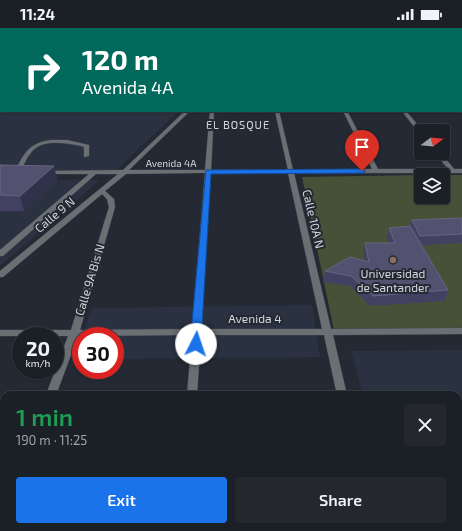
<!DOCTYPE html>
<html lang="en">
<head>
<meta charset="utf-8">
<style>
	:root { --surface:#1b1f26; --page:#24272e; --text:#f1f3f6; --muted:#a0a2a7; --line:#393d43; --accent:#1a73e8 }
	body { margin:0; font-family:"Exo 2",sans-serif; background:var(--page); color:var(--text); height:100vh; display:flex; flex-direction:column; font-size:15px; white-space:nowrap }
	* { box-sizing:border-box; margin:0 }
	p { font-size:13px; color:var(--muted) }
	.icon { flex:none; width:22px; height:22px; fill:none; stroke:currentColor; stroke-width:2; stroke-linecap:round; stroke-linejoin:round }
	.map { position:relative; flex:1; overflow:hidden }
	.panel { position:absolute; left:0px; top:363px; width:462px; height:140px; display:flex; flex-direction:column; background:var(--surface); border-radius:12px 12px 0 0; box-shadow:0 1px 3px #0004,0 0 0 1px var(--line) }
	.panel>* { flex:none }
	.hud { position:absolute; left:0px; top:0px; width:462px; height:84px; box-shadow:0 1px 3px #0004,0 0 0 1px var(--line); background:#00695c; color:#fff; overflow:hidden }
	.needle { width:26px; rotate:74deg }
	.controls { position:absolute; left:414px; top:96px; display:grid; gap:8px }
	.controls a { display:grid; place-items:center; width:36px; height:36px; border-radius:4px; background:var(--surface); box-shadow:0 1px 3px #0004,0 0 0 1px var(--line); font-size:20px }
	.speed { position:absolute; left:12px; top:299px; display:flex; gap:8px; font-size:20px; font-weight:700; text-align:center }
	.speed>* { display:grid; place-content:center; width:52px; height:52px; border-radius:50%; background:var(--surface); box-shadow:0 1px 3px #0004,0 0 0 1px var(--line); line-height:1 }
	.speed small { font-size:10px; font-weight:400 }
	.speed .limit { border:6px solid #d22; background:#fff; color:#111 }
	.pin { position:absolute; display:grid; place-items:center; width:34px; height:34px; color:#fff; margin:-41px -17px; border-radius:50% 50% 50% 0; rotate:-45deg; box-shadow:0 0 4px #0007 }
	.pin .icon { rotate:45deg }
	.me { position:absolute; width:44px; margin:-22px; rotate:4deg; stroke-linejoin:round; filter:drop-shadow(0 0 3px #0008) }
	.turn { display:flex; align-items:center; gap:14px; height:84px; padding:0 16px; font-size:18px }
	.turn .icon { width:52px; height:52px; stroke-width:2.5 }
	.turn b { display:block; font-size:28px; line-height:34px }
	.round { display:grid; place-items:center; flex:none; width:42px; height:42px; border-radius:4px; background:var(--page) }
	.head { display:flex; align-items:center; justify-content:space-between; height:68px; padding:0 16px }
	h1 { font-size:24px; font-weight:600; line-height:30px; color:#1e9e55 }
	.primary-button { display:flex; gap:8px; margin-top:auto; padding:8px 16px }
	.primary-button a { flex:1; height:46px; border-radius:4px; background:var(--accent); color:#fff; font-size:16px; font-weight:600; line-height:46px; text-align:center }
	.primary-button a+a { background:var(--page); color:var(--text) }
	.status { display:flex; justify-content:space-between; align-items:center; height:28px; padding:0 20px; background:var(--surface); direction:ltr }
	.status svg { height:11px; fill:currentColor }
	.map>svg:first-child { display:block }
	.built { fill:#2a3241 }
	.green { fill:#465238 }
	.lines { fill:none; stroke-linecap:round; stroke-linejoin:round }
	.lane-casing { stroke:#40454e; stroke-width:1 }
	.street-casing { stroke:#40454e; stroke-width:1 }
	.lane { fill:#696f73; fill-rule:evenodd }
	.street { fill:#696f73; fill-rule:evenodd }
	.wall { fill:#434162 }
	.shaded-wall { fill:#30314a }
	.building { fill:#525170; stroke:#666681 }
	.route { fill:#1a73e8; stroke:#114b97 }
	.education-dot { fill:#8d6e63; stroke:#242933; stroke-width:1.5 }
	.labels { text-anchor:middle; stroke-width:4; stroke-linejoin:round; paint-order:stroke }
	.far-street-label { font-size:10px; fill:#d3d7de; stroke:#242933 }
	.far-neighbourhood-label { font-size:11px; letter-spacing:1px; fill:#d3d7de; stroke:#242933 }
	.street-label { font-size:12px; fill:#d3d7de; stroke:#242933 }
	.poi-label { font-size:12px; fill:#d3d7de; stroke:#242933 }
</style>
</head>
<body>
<div class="status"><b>11:24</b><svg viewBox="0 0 49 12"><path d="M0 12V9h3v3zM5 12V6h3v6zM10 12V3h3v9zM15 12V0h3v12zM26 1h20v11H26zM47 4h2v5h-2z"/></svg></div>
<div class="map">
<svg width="462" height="503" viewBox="0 0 462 503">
	<rect width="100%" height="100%" fill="#242933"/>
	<path class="built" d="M0 71 1 83H179L114 144H0Z
		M0 152H100L0 238Z
		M312 277 320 329 115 331V308H82L92 280Z
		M462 322V434H458V367H363L351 323Z"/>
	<path class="green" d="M421 147V169H443V147H462V306L335 307 302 149Z"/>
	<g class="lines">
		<g class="lane-casing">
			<path id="lane" d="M288 0H292L287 1Z
				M51 112H67L89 117V128L84 129V119L81 118C64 115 41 110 30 126 25 132 23 140 19 146H15L14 145C24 126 28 115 51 112Z"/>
		</g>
		<g class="street-casing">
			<path id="street" d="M266 0H270L265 1Z
				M461 41H462V43H461Z
				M0 65H1V67H0Z
				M461 69H462V72H461Z
				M185 83H190L129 142H205L210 83H214L211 142H288L275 83H279L293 142 372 141 343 83H347L378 141H448L435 125H441L454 141H462V145H294L331 301 462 300V306L333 307 347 367H337L324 307H201L197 367H187L192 307 78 308 56 367H46L68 308H0V302H71L109 179 107 171 102 166 3 249H0V243L118 146H96L3 228H0V222L89 146H45L43 145V143L123 142ZM205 145 192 301 80 302 115 179 114 171 105 163 126 146ZM211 145H288L322 301H201Z
				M402 83H406L423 103H421V106L419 105Z
				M458 439H462V449H458Z
				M4 492V499H10L8 503H0V493Z
				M176 499H188V503H176Z
				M367 499H379V503H367Z"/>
		</g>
		<use href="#lane" class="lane"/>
		<use href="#street" class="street"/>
	</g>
	<path class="wall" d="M0 0H136V1H1V45H0Z
		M0 137 54 138 57 152 24 183H0Z
		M462 190V215L422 217 448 262 445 273 370 278 350 258 323 254 325 243 365 233 363 225 365 215H389L387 210 389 200 410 198 412 192Z"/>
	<path class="shaded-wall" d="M461 30H462V39H461Z
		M54 138 57 152 24 183 20 168Z"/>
	<path class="building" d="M0 0H131V1H1V10H0Z
		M309 0H347L349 1H295Z
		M378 0H462V30H461V1H363Z
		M0 18H1V35H0Z
		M0 137 54 138 20 168 0 167Z
		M462 190V206L420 208 412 192Z
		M410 198 448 262 373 268 351 248 325 243 350 229 369 234 365 215H395L389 200Z"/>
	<path class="route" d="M362 141 365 143 364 145 211 146 201 316 196 319 192 318 190 316 206 142Z"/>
	<circle class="education-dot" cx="393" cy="232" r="4"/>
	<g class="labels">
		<g class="far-street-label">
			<text x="171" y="139">Avenida 4A</text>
		</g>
		<g class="far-neighbourhood-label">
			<text x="238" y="101">EL BOSQUE</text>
		</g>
		<g class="street-label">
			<text transform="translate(55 187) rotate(-40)" y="4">Calle 9 N</text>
			<text transform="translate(313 191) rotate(77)" y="4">Calle 10A N</text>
			<text transform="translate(90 252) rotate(-73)" y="4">Calle 9A Bis N</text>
			<text x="255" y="295">Avenida 4</text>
		</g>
		<g class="poi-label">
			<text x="393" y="250">Universidad<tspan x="393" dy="14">de Santander</tspan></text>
		</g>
	</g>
</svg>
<div class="controls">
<a><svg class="needle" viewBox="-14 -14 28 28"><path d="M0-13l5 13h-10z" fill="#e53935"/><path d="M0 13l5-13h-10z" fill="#a0a2a7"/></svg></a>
<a><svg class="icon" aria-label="layers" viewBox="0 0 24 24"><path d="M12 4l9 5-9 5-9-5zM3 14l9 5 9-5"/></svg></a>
</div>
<div class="speed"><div>20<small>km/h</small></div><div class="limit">30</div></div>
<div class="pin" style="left:362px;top:143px;background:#d93025"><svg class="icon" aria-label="arrive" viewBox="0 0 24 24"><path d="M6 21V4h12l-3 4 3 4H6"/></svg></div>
<svg class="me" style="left:196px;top:316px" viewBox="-20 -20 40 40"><circle r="19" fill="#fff"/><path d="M0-13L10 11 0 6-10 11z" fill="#1a73e8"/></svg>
<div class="hud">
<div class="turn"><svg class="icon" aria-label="right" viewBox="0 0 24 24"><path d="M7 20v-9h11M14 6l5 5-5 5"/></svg><div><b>120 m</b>Avenida 4A</div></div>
</div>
<section class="panel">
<div class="head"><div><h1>1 min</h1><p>190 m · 11:25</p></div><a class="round"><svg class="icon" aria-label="close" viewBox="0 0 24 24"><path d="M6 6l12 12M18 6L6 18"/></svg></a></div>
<div class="primary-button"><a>Exit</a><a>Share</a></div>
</section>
</div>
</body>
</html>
